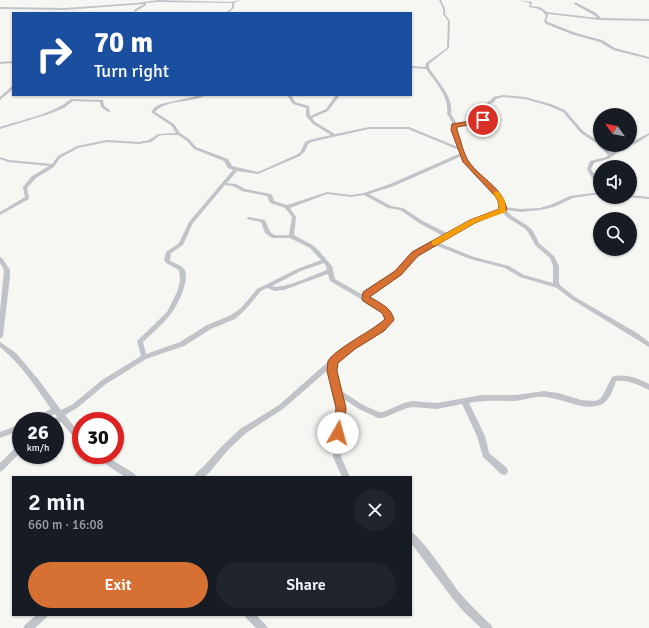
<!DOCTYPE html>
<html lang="en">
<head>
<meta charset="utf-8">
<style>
	:root { --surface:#171b24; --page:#20242c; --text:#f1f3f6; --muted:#9ea1a6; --accent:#d67133 }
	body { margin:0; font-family:Signika,sans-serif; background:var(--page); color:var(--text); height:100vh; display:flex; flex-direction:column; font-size:15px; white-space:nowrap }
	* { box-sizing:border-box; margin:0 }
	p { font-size:13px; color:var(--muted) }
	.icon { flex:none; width:22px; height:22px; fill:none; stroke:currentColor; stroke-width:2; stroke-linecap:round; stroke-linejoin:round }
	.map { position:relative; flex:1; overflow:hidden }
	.drawer { position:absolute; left:12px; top:476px; width:400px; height:140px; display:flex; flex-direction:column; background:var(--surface); border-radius:0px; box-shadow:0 1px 3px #0004 }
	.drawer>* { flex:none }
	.hud { position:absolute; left:12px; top:12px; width:400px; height:84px; border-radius:0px; box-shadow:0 1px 3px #0004; background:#1a4fa0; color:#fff; overflow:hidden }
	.needle { width:26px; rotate:303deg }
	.fabs { position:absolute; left:593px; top:108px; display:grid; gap:8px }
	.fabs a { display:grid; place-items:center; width:44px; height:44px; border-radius:50%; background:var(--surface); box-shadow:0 1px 3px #0004; font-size:20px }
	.speed { position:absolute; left:12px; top:412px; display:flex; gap:8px; font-size:20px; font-weight:700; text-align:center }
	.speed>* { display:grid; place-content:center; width:52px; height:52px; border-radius:50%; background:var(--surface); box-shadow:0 1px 3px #0004; line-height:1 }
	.speed small { font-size:10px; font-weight:400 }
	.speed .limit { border:6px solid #d22; background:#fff; color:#111 }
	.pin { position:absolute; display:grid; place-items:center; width:34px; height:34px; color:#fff; margin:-17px; border:2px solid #fff; border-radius:50%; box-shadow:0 1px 4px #0007 }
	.me { position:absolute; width:44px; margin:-22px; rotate:7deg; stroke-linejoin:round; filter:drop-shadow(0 0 3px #0008) }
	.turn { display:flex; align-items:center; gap:14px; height:84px; padding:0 16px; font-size:18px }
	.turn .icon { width:52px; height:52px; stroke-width:2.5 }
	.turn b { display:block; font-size:28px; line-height:34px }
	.round { display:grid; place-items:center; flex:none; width:42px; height:42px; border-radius:21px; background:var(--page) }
	.headline { display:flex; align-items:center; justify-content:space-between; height:68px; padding:0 16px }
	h1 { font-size:24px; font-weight:600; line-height:30px }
	.cta { display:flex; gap:8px; margin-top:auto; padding:8px 16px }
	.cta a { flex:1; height:46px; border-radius:24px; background:var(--accent); color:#fff; font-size:16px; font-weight:600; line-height:46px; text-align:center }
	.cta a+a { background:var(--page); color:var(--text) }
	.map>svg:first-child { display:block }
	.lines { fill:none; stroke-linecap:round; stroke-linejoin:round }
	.street { fill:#c0c3c7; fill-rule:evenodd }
	.route { fill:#d67133; stroke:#8b4921 }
	.slow { fill:#f59e0b }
</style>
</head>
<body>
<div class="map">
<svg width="649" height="628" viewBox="0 0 649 628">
	<rect width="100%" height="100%" fill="#f6f6f3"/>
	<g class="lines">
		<path class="street" d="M158 0 230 2 241 0 234 3V8L228 13H225L232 8V3L158 2 146 3V5L135 12 134 10 144 4 65 10 0 9V7L65 8 136 3Z
			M439 0H441L445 9V14L450 21 449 48 429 64V68C438 82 454 97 451 114L456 122V124L488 116 482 106 483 105 491 100 493 97 503 95 525 97 551 104 565 110 583 131 598 141 600 143V145H602L611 153 621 146 630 145V143L649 133V135L637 143 623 148 612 157 608 159 594 163 591 169 596 176 600 180V183L592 178 587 169 590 161 606 157 608 155 596 143 581 133 563 112 549 106 525 99 503 97 496 99 494 102 486 106 492 117 491 118 456 127V130C459 139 464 156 469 163 481 177 500 188 505 207L521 209 540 208 550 205 570 196 600 192V194L573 198 554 207 540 210 521 212 506 210 512 216 528 226 533 231 539 243 554 256 559 266V283L561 286 575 297 637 333 649 342V347L571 299 557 288 520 277 505 268 470 259 435 245 417 255 400 274 369 295V298C378 305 388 308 392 320 379 339 353 347 336 362L335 371 340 390 363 405 379 412H383L404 403 412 401 437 403 481 395H516L544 391 558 393 581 400 595 401 600 399 604 393 612 377C625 373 637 378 649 384V390C638 385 629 380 616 381 612 392 609 404 596 406 582 410 561 398 545 397 535 396 525 400 515 401 499 401 484 400 469 403L485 436 489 453 507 468 508 471 507 474 504 475 501 474 483 457 477 436 462 404 437 409 412 407 407 408 383 418H378L359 409 342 398 345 408 341 444V457L350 477H342L333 457V444L337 408 329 371V369L283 409 246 433 228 450 209 473 204 477H194L195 474 203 467 222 446 240 429 279 405 339 352 379 327 386 320 384 314 378 309 330 281 328 274 284 290 275 291 267 288 261 291 245 310 235 319 211 329 184 346 146 359 106 384 77 408 65 415 81 435V443L78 442 61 422 55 423V421H49L50 419 57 417 55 414 40 421H29L30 419 51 409C36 387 21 364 0 347V342L16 353 38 379 61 410 73 404 102 380 141 356 137 341 167 312 177 292 180 281 179 270 166 263 164 260 166 252 179 243 189 222 233 170 228 168 224 161 194 149 187 141 178 135H163L159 136 151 142 139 144 107 142 78 148 60 158 54 167 36 178 27 188 29 198V199L0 215V212L25 197 23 188V187L32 176 49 166 8 162 0 159V157L9 160 52 164 58 156 77 146 107 140 139 142 149 140 158 134 176 133 172 126 151 112 155 107 161 104 201 95H206C191 104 168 98 155 112L174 124 180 133 189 139 196 147 228 159 232 166 258 172 298 154 301 151 305 142 309 140 331 135 313 124 306 116V108L293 104 287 95H291L295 102 309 106 310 116 326 109 336 95H340L328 111 312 118 315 122 335 134 369 127H409L458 147 452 130V122L447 114C450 97 435 82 426 69L411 68V66L425 67 426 63 447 48 448 21 443 14V9ZM369 129H408L459 150 461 153 390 184 364 193 351 195 327 192 287 205 274 201 273 197 271 194 245 189 236 184 227 183 237 171 258 174 300 156 305 151 308 144 311 142ZM462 156 464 163 496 196 499 201 500 209 470 220 447 233 423 221 403 208 391 206 369 194 394 186ZM225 185 233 186 242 191 267 196 270 203 285 208 292 217 289 235C270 236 272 236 265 220L249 217 247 218V219L261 222 265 233 272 238H290L310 248 321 260 297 269 257 289 241 308 231 315 207 325 180 342 146 354 143 342C152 333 162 325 170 315 177 307 191 279 184 269 181 265 174 263 170 261L171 253 183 245 193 223ZM327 194 351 197 364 195 388 208 400 210 419 223 443 236 413 253 396 272 368 290 364 293 363 295 335 279 332 266 320 252 314 246 294 235 296 217 290 208ZM502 212 508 218 524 228 528 232 535 245 550 258 553 266V283L524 275 509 266 474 257 439 243 447 237H450V236L474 222ZM324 263 326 266 327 270C315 274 283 290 272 286L301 271Z
			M518 0 532 2 531 6 540 7 547 12 597 18 594 15 574 4 575 2 596 13 601 18 649 19V21L600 20 548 14V16L546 21 548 22 576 33 602 40 615 48 649 57V59L613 50 600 42 574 35 546 24 544 21 546 16C543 9 535 8 529 7L530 3Z
			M13 61V63L0 64V62Z
			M12 86H13V89L0 100V97Z
			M71 99 103 100 104 106 111 111 108 112 101 107 100 102 73 101 64 108 49 114 0 129V127C24 119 51 115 71 99Z
			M630 195 649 197V199L628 197H630Z
			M0 257 2 258 10 270V277L3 336 2 338H0V311L4 270 0 263Z
			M21 424V430L0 438V432Z
			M21 444V452L3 470 0 472V463L18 445Z
			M94 455H104L135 474 136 477H125L95 457Z
			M411 532C421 536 450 580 459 592 469 604 480 614 491 625L493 628H481L463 611 453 599 411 543Z
			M36 615H48L46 618 35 628H23L25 625Z
			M244 615H256L266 625 268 628H256L246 618Z"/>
	</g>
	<path class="route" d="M483 119H485V122L457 127V130C461 140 463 153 469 162 482 180 503 187 507 210L475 223 418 256 401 275 371 296 370 297C380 303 392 308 394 320L384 331 355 349 338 363 337 371 346 408 344 433 342 436 338 438 335 436 333 433 336 408 327 371 328 361C336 348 371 332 385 319L382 313 363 301 362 299 363 292 395 271 412 252 470 220 499 209 498 201 495 196 463 162 451 130 452 124Z"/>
	<path class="slow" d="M497 191 499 192 505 201 506 212 475 223 437 245H432V241L470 220 499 209 498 201 493 193Z"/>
</svg>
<div class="fabs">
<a><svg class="needle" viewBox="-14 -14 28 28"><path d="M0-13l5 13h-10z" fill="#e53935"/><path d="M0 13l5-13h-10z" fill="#9ea1a6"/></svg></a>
<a><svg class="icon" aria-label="sound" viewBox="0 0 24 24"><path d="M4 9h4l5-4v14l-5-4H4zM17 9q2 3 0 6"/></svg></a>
<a><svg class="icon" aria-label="search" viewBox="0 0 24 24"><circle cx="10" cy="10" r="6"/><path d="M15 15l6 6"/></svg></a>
</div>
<div class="speed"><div>26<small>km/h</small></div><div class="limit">30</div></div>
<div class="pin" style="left:483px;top:120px;background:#d93025"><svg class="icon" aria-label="arrive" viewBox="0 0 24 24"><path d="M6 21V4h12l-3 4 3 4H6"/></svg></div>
<svg class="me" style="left:338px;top:433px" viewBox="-20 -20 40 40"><circle r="19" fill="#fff"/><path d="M0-13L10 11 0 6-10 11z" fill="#d67133"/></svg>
<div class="hud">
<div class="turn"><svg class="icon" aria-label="right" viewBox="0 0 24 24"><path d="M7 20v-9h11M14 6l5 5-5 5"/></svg><div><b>70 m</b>Turn right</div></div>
</div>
<section class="drawer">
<div class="headline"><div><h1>2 min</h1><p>660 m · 16:08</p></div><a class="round"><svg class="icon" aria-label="close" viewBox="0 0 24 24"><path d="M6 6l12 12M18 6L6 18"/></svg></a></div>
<div class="cta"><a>Exit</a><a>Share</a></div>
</section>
</div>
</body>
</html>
